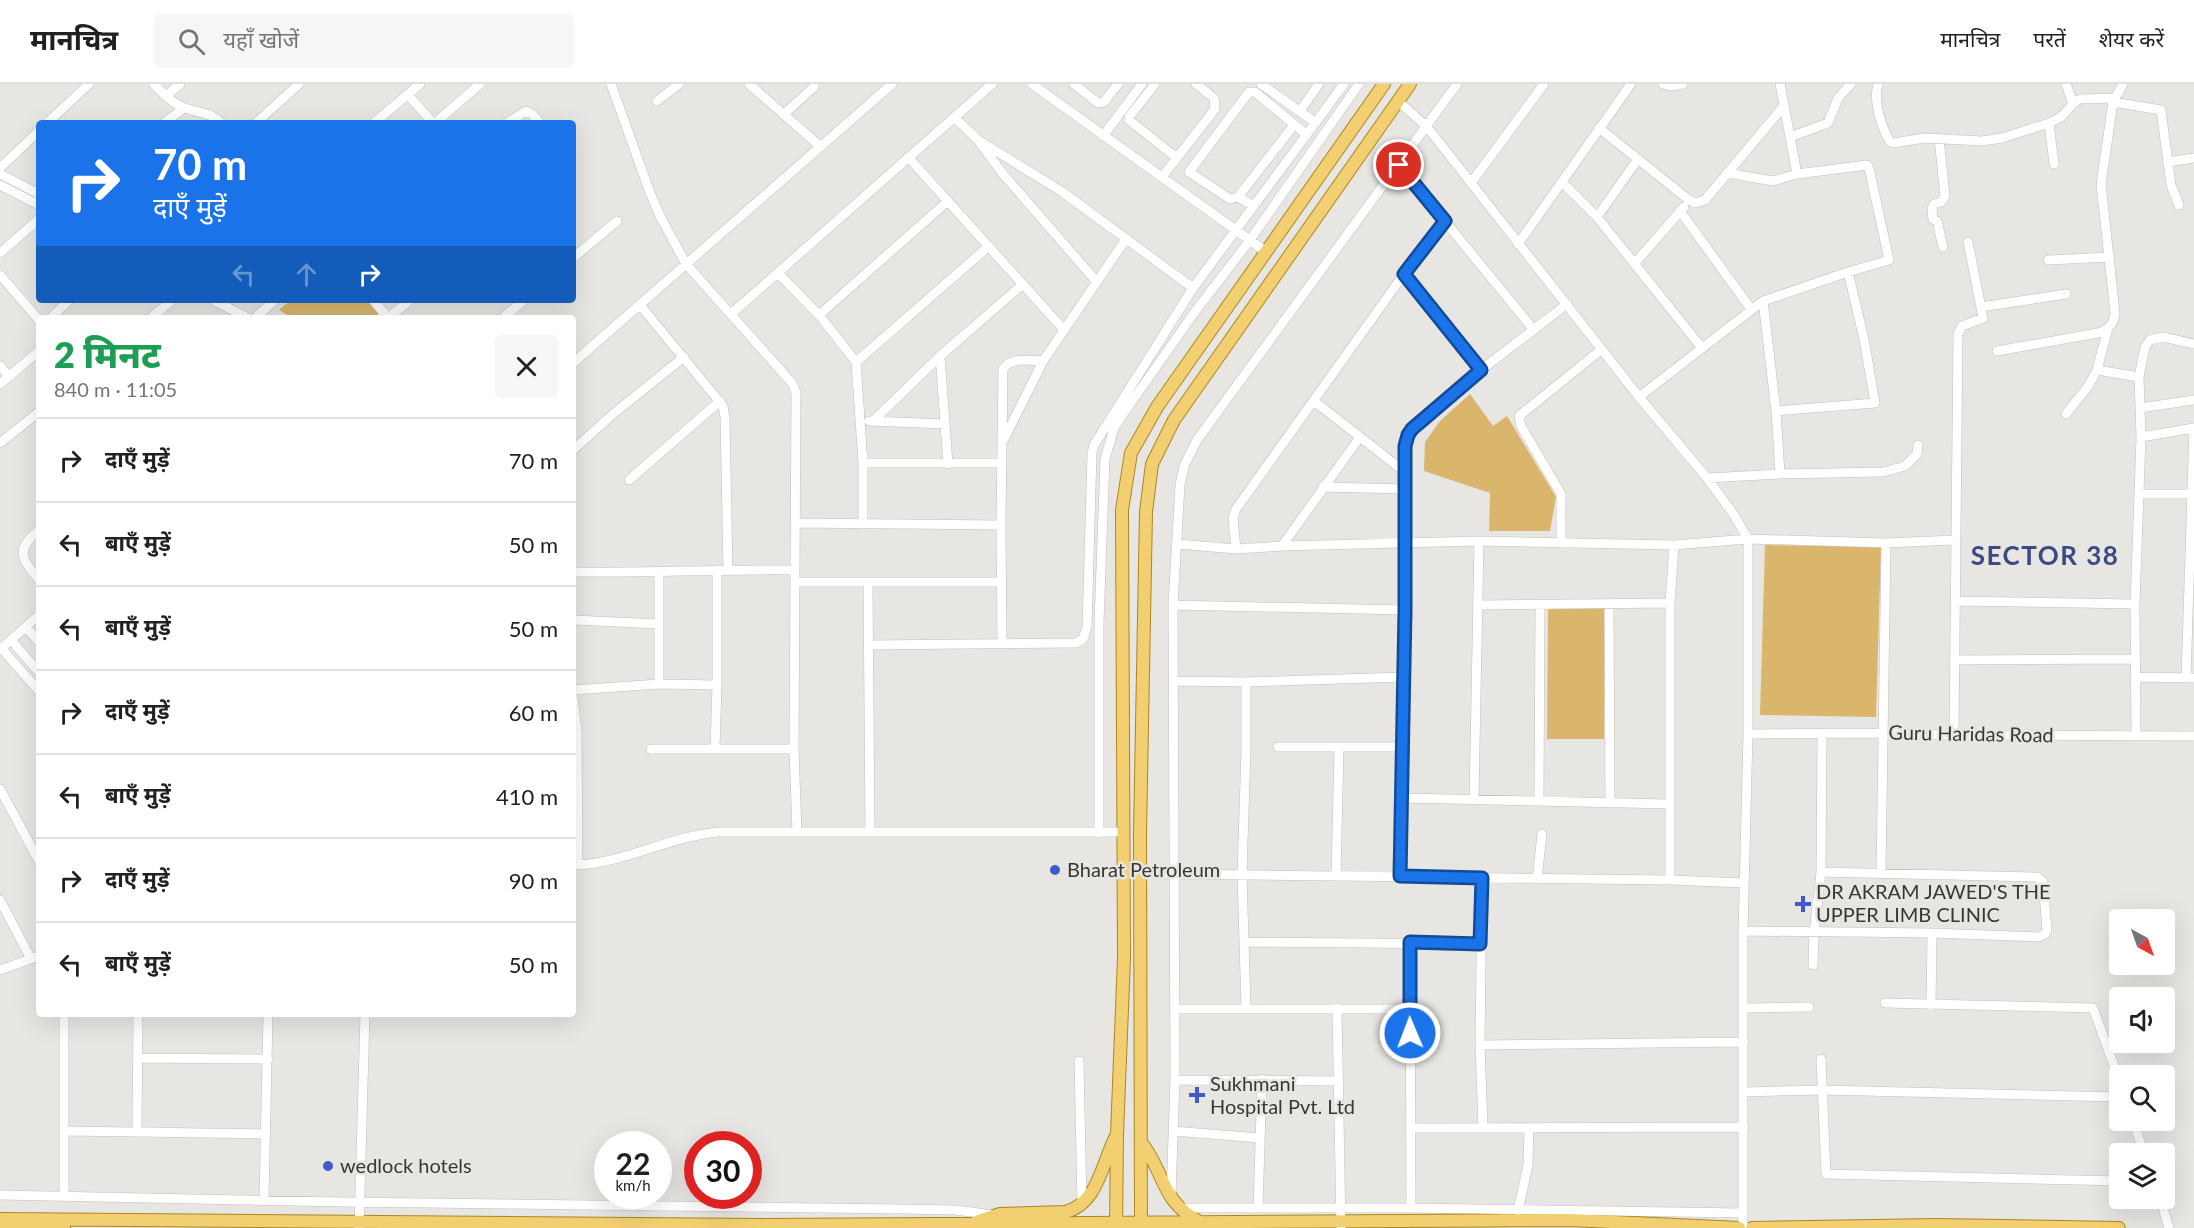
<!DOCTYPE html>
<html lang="hi">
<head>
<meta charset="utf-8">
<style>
	:root { --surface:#fff; --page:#f6f6f6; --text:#202124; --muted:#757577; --line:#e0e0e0 }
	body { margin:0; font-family:Lato,"Noto Sans Devanagari",sans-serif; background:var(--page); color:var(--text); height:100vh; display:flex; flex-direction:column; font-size:22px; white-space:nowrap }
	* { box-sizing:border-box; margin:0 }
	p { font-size:20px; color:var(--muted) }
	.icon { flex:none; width:33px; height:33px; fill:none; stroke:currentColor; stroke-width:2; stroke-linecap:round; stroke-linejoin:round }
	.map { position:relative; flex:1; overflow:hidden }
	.side { position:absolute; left:36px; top:231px; width:540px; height:702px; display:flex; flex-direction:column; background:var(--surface); border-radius:6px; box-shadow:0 6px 24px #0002 }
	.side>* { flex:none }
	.guide { position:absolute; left:36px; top:36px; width:540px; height:183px; border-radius:6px; box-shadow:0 6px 24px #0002; background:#1a73e8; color:#fff; overflow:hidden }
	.needle { width:39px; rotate:140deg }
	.controls { position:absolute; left:2109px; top:825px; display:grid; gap:12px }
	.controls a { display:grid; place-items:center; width:66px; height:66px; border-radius:6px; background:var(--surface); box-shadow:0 6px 24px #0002; font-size:30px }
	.speed { position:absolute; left:594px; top:1047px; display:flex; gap:12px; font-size:30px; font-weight:700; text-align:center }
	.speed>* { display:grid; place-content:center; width:78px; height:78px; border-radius:50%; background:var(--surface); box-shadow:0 6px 24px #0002; line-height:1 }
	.speed small { font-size:15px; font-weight:400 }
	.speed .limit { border:9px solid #d22; background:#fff; color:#111 }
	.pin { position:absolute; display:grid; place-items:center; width:51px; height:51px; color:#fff; margin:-26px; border:3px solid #fff; border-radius:50%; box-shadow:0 2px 6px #0007 }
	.me { position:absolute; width:66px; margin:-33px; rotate:359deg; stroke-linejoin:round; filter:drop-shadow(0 0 4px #0008) }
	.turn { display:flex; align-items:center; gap:21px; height:126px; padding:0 18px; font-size:27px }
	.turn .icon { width:78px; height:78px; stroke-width:2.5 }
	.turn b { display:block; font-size:42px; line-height:51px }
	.lanes { display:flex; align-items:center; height:57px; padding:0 18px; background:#0003; justify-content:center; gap:30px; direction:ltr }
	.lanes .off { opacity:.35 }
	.round { display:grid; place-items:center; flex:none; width:63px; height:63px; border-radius:6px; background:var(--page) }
	.summary { display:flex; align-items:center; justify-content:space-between; height:102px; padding:0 18px }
	h1 { font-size:36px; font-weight:800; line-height:45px; color:#1e9e55 }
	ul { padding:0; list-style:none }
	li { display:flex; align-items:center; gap:18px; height:84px; padding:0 18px; border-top:2px solid var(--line) }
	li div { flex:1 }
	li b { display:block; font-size:22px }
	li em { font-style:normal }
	header { display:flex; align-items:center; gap:36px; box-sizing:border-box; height:84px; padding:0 30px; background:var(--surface); border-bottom:2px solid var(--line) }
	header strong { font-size:28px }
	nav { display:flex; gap:33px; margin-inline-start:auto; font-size:21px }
	.search { width:420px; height:54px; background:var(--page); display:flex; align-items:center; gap:15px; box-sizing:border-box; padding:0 21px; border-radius:6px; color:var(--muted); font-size:22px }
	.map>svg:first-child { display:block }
	.green { fill:#dab66c }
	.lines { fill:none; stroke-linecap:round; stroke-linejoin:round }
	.minor-casing { stroke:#c1bfbb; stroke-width:10 }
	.major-casing { stroke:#ac8620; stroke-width:14 }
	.minor { stroke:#fff; stroke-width:9 }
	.major { stroke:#f2d072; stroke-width:12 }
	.route-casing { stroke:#114b97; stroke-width:15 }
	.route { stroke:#1a73e8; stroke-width:10 }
	.poi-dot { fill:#4159cd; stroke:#e8e6e2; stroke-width:2 }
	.labels { text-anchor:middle; stroke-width:5; stroke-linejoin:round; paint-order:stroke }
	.street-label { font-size:20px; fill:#383735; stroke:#e8e6e2 }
	.poi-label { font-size:20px; fill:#383735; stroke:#e8e6e2; text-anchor:start }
	.district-label { font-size:26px; font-weight:bold; letter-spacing:1.5px; fill:#394a85; stroke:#e8e6e2 }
</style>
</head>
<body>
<header>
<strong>मानचित्र</strong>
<div class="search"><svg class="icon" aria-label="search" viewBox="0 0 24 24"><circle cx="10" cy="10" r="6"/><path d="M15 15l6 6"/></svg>यहाँ खोजें</div>
<nav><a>मानचित्र</a><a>परतें</a><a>शेयर करें</a></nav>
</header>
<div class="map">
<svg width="2194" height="1144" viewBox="0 0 2194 1144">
	<rect width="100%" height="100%" fill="#e8e6e2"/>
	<path class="green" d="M291 216H369L385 234H292L279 226Z
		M1470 310 1493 342 1507 332 1556 413 1550 447H1489L1490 409 1424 387 1425 358 1440 337Z
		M1765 461 1881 463 1876 633 1760 631Z
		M1548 523 1605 524 1604 655H1547Z"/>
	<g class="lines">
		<g class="minor-casing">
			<path id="minor" d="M154 0C163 9 173 20 185 24 198 29 211 28 221 39
				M611 0 649 106 660 132 686 180 792 299 796 309 794 665 797 748
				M749 0 821 63
				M1032 0 1265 167
				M1074 0 1098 19 1104 18 1118 0
				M1155 0 1129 33V36L1177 74
				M1261 0 1316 39
				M1663 0 1672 2 1683 0
				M1780 0 1797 90
				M1878 0C1873 18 1881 42 1890 58L1894 59 1924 54 1982 57 2002 54 2049 39 2061 33 2075 18 2080 15 2114 14
				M2066 0 2073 20
				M408 11 433 39
				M166 12 180 0
				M657 17 679 0
				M1398 17 1426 42 1439 58 1639 313 1707 394 1734 431 1748 455V650L1743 847V1144
				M2113 18 2161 26 2171 101 2179 121
				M1300 27 1319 0
				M784 30 814 3V0
				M954 33 978 56 1003 90 1096 197
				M47 39 89 0
				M164 39 184 24
				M256 39 299 0
				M374 39 420 0
				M435 39 480 0
				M507 39 526 27 532 30 540 39
				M2049 39 2054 80
				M1599 44 1689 116 1696 119 1705 116 1783 23
				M1103 52 1142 0
				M1790 53 1828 39 1838 14 1851 0
				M1939 54 1945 112 1941 118 1934 120 1932 125 1933 135 1937 137 1943 163
				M978 56 1061 107 1193 204
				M908 73 1064 246
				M2167 78 2194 74
				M1399 81 1533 245
				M0 84 39 47
				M0 90 39 110
				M1162 93 1215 25 1214 14 1196 0
				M1562 98 1597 133 1702 264
				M1471 99 1544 0
				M0 101 39 121
				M1238 113 1230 115 1189 88 1249 8H1255L1307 51
				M1254 122 1238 113 1294 41
				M1680 127 1751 225
				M1597 133 1638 75
				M1518 160 1631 0
				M0 169 39 135
				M573 174 617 137
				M2048 176 2110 173
				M1635 179 1684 123
				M778 189 819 231 856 278 863 379V440
				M1404 190 1481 286
				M0 191 39 236
				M213 216 248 234
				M373 216 388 234
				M1763 217 1776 327 1780 390
				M640 221 723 322 725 333 728 486
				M1981 223 2066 210
				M731 230 992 0
				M819 231 948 117
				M51 234 69 216
				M151 234 172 216
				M255 234 275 216
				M388 234 410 216
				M503 234 524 216
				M1997 267 2098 249C2109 245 2114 240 2115 229L2101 100 2113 18 2123 0
				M940 272 948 380
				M856 278 989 162
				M573 279 892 0
				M0 282 9 292
				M2097 286 2139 293
				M0 300 39 267
				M1639 313 1763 217 1848 188 1889 176 1869 84 1867 81 1797 90 1773 97 1727 89
				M1314 317 1406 389
				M2140 324 2194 316
				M1776 327 1875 319 1864 255 1848 188
				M2066 330 2089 301 2097 286 2108 244
				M869 337 945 340
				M873 337 940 272 1023 200
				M2141 353 2194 344
				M1004 355 1043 277 1126 155
				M0 359 39 328
				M573 366 613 330 684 273
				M863 379H1001
				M1707 394 1780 390 1883 388 1905 382 1917 370 1918 361
				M629 396 720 317
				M1323 403 1406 405
				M2140 410H2194
				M796 439 1001 441
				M39 446C15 466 21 474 39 496
				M1561 459V410L1521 342 1519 332 1602 265
				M1178 460 1236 465 1282 462 1479 457 1674 461 1748 455 1886 459 1955 456
				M1282 462 1360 353
				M1236 465 1233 434 1236 425 1404 190 1445 137
				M573 488C647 489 720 485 794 486
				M795 498H1001
				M868 499 870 747
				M1955 517 2135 520
				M1609 520 1610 719
				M1173 521 1405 526
				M1479 521 1670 519
				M573 536 659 540
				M26 543 39 558
				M11 556 38 587
				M1002 559 1001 441 1003 285C1012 272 1029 277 1043 277
				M870 561 1076 559 1083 555 1087 543 1092 369 1094 361 1193 204 1344 0
				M0 563 39 607
				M1 565 39 531
				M1954 576 2136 575
				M2137 593 2194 594
				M2186 594 2194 344
				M1175 597 1246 598 1404 593
				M1246 598V666L1242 790 1246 924
				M659 600V489
				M573 606 659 600 717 601
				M573 613 577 647 578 781
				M1748 650 1883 649 1954 651 2194 652
				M2136 650 2135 520 2141 353 2139 293 2145 263 2150 256 2163 253 2194 260
				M1954 651 1958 250 1962 242 1983 234 1968 158
				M1278 663H1403
				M651 665H794
				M715 665 717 601V486
				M0 705 39 777
				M1403 714 1669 720
				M1474 716 1479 457
				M1539 716 1540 521
				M1099 749V538L1105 375 1114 344 1121 333 1194 229 1250 156 1359 0
				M573 781C620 781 670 752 719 748H1122
				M1141 788 1175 790 1670 796 1744 799
				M1881 788 1886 459
				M1336 791 1339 664
				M1400 792 1405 526V362L1408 351 1420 338 1481 286 1567 220
				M1482 794 1480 961 1483 1044
				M1537 795 1542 750
				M1670 796V519L1674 461
				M0 816 31 875
				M1743 847 1932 849 2039 853 2045 850 2047 846 2043 798 2037 793 1821 788
				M1244 858 1481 860
				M1410 858 1411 1124
				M1813 881 1814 849 1821 788 1822 651
				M0 886 39 872
				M1885 919 2093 924 2120 998
				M1931 921 1932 849
				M1337 924 1341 1144
				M1744 924 1809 923
				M1174 925H1409
				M1480 961 1744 958
				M138 974 268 975
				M1821 975 1826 1090 2120 1097
				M1079 977 1082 1121
				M1175 996 1339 997
				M1743 1008 1821 1006 2120 1013
				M2133 1036 2144 1070
				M1412 1044 1744 1043
				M66 1047 266 1050
				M1173 1047 1260 1054
				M137 1048 138 930
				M0 1111 342 1118 900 1125 956 1126 993 1131
				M64 1111V930
				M1171 1112 1175 996 1173 521 1180 401 1184 382 1197 356 1457 0
				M2160 1114 2169 1144
				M264 1115 268 930
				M1179 1124H1411L1743 1129
				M1258 1124 1262 995
				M1518 1127 1528 1081 1529 1044
				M359 1144 365 930"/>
		</g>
		<g class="major-casing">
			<path id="major" d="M1141 1058C1165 1088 1160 1116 1198 1137
				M0 1135 765 1141 1571 1136 1739 1144
				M976 1138 1000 1130 1065 1128C1098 1120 1102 1079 1116 1052
				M0 1143 64 1144
				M1116 1144 1117 1050 1124 874 1122 426 1131 369 1157 323 1384 0
				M1141 1144 1140 748 1146 428 1152 380 1174 336 1410 0
				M1752 1144 1937 1141 2119 1144"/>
		</g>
		<use href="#minor" class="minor"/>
		<use href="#major" class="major"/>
	</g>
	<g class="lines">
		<g class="route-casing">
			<path id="route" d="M1399 81 1445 137 1404 190 1481 286 1412 345 1408 351 1405 362V526L1400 792 1482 794 1480 860 1410 858V949"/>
		</g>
		<use href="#route" class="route"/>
	</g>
	<g class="poi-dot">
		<circle cx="1055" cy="786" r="6"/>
		<path d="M1800 811h6v6h6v6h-6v6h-6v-6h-6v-6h6z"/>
		<path d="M1194 1002h6v6h6v6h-6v6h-6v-6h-6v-6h6z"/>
		<circle cx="328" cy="1082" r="6"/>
	</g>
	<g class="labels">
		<g class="street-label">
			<text transform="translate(1971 650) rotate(1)" y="7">Guru Haridas Road</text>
		</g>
		<g class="poi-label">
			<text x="1067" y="793">Bharat Petroleum</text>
			<text x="1816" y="815">DR AKRAM JAWED'S THE<tspan x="1816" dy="23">UPPER LIMB CLINIC</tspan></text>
			<text x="1210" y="1007">Sukhmani<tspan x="1210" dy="23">Hospital Pvt. Ltd</tspan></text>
			<text x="340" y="1089">wedlock hotels</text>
		</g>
		<g class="district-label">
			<text x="2045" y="481">SECTOR 38</text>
		</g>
	</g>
</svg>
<div class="controls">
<a><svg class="needle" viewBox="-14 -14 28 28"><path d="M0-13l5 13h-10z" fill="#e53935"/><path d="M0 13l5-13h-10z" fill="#757577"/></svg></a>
<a><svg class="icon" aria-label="sound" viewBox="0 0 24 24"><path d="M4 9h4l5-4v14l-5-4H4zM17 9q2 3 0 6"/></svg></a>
<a><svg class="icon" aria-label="search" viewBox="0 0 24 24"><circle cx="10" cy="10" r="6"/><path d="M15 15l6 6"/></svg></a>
<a><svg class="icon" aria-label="layers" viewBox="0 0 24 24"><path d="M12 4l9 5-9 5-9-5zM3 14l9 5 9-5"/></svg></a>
</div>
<div class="speed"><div>22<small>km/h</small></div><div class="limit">30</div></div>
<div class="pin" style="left:1399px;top:81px;background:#d93025"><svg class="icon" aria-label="arrive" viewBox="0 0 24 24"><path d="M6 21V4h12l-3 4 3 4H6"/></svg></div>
<svg class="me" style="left:1410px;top:949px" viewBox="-20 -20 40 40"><circle r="17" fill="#1a73e8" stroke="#fff" stroke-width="3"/><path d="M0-11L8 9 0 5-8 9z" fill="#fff"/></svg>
<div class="guide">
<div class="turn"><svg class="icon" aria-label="right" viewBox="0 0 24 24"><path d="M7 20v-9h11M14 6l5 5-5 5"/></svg><div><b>70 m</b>दाएँ मुड़ें</div></div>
<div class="lanes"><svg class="icon off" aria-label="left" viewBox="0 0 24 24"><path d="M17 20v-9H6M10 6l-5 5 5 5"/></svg><svg class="icon off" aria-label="ahead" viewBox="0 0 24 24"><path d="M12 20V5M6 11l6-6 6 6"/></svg><svg class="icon" aria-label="right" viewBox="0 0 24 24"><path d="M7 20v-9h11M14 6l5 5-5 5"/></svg></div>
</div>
<section class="side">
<div class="summary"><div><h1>2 मिनट</h1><p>840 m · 11:05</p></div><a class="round"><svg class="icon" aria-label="close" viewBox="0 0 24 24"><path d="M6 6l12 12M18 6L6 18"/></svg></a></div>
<ul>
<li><svg class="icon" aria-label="right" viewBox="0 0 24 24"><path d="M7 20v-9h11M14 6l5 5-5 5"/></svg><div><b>दाएँ मुड़ें</b></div><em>70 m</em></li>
<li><svg class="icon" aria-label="left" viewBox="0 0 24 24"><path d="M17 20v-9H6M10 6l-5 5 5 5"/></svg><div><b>बाएँ मुड़ें</b></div><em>50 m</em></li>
<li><svg class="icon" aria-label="left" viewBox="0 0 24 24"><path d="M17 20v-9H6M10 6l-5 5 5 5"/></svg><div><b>बाएँ मुड़ें</b></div><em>50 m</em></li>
<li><svg class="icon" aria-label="right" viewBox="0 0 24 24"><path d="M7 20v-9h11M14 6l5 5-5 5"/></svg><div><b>दाएँ मुड़ें</b></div><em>60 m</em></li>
<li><svg class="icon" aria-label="left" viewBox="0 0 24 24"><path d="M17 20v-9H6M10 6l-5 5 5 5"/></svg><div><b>बाएँ मुड़ें</b></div><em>410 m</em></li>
<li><svg class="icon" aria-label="right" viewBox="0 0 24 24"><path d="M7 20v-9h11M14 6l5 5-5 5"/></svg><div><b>दाएँ मुड़ें</b></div><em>90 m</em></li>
<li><svg class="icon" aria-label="left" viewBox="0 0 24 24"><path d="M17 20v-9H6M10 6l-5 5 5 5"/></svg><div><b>बाएँ मुड़ें</b></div><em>50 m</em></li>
</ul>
</section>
</div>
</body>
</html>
